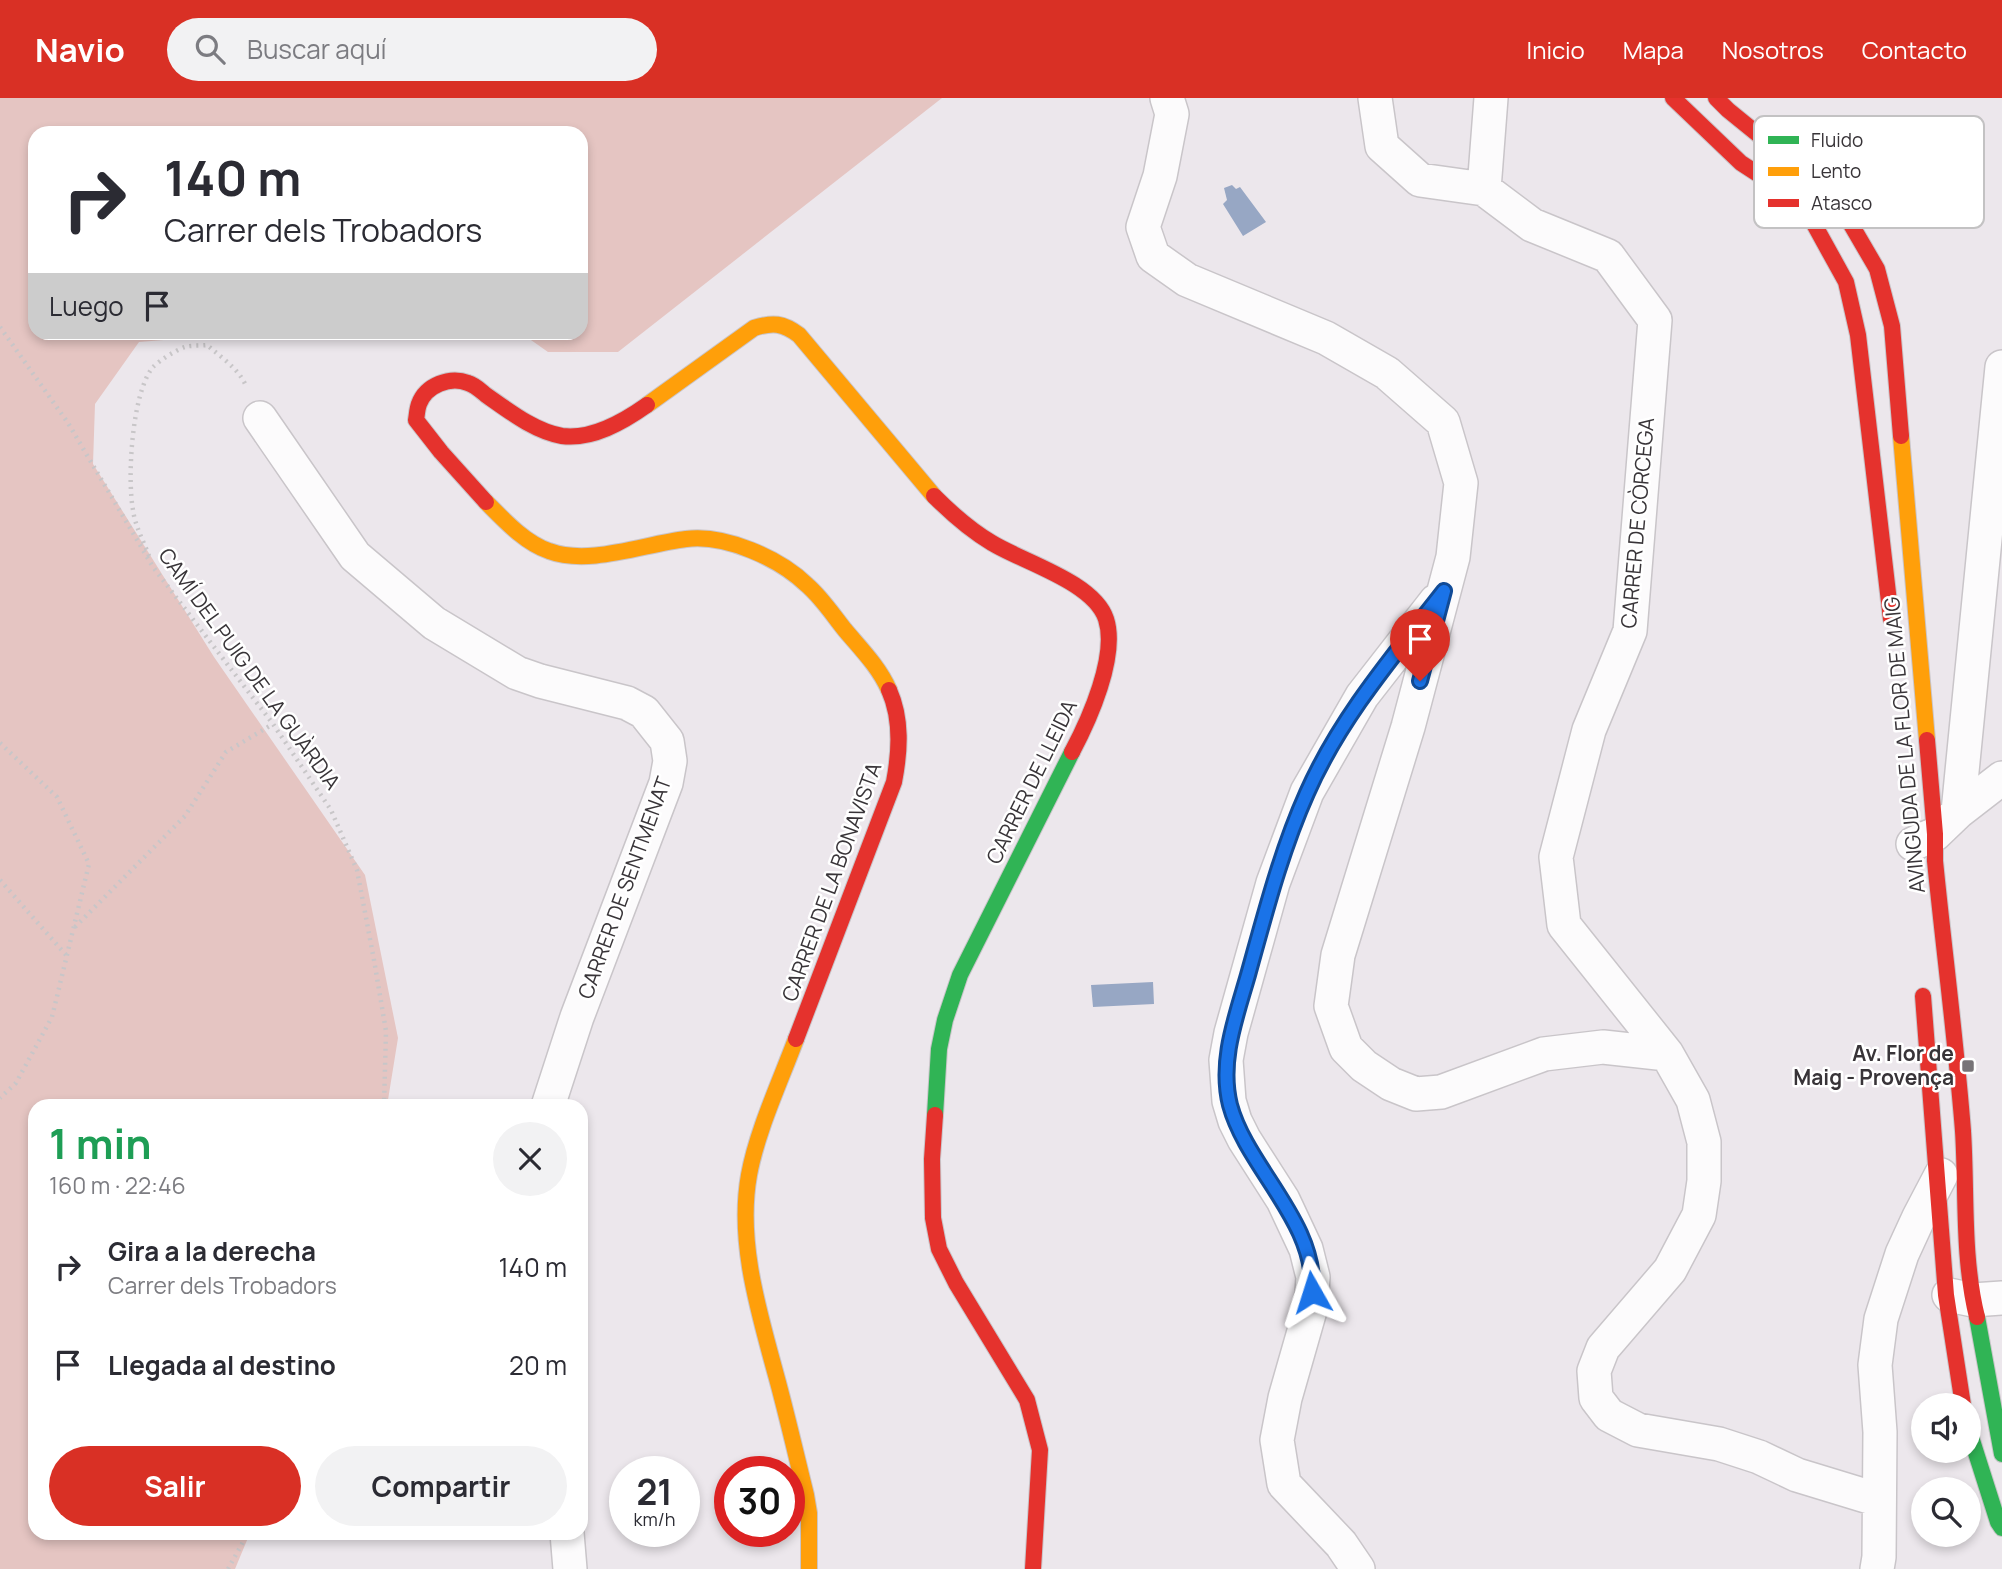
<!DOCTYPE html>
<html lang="es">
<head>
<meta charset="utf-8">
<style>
	:root { --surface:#fff; --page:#f2f2f3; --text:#2b2b33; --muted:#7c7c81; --accent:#d93025 }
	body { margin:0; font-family:Manrope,sans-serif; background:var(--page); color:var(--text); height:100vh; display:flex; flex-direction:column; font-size:26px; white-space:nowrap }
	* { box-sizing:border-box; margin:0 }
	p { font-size:23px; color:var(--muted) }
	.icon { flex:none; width:38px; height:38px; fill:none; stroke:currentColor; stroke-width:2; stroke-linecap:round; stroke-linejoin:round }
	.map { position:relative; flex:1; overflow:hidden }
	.drawer { position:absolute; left:28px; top:1001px; width:560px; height:441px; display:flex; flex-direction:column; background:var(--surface); border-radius:21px; box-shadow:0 4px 10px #0003 }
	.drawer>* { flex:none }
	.banner { position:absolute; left:28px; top:28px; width:560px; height:214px; border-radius:21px; box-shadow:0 4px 10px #0003; background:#fff; color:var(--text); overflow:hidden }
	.buttons { position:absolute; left:1911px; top:1295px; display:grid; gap:14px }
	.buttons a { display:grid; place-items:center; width:70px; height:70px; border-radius:50%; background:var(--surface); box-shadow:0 4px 10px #0003; font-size:35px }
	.speed { position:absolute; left:609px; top:1358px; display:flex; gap:14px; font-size:35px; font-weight:700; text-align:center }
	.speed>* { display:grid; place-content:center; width:91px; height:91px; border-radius:50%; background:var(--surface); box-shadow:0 4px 10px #0003; line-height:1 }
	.speed small { font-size:18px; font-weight:400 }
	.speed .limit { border:10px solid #d22; background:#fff; color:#111 }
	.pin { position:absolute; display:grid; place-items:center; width:60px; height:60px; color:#fff; margin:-72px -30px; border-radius:50% 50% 50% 0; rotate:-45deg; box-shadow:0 0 7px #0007 }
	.pin .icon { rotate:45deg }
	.me { position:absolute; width:77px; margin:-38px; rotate:354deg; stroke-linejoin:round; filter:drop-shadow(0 0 5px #0008) }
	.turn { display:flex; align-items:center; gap:24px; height:147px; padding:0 21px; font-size:32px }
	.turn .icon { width:91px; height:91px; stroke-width:2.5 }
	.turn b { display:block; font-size:49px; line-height:60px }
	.then { display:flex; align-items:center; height:66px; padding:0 21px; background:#0003; gap:14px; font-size:26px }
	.round { display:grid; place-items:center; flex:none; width:74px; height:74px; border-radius:37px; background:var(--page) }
	.overview { display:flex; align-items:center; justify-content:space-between; height:119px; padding:0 21px }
	h1 { font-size:42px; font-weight:700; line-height:52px; color:#1e9e55 }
	.primary-button { display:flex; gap:14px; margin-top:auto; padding:14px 21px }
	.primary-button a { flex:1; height:80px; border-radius:42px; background:var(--accent); color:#fff; font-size:28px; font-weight:700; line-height:80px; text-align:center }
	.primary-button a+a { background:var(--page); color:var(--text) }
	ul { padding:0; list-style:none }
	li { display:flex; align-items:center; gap:21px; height:98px; padding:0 21px }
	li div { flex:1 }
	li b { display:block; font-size:26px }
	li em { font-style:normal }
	header { display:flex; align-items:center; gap:42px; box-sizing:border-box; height:98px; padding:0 35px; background:var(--accent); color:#fff }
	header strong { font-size:33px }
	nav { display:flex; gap:38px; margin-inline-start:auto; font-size:24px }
	.search { width:490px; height:63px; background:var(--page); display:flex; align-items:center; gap:18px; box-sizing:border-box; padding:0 24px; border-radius:38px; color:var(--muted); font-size:26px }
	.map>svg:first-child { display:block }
	.forest { fill:#e5c5c2 }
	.water { fill:#97a7c4 }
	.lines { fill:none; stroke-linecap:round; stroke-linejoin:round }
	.street-casing { stroke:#c9c5c9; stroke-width:36 }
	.fast-casing { stroke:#c9c5c9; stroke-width:18 }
	.slow-casing { stroke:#c9c5c9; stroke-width:18 }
	.jam-casing { stroke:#c9c5c9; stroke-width:18 }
	.path { stroke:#c8c6c8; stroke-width:4.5; stroke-dasharray:2 5; stroke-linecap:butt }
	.street { stroke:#fcfbfc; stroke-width:33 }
	.fast { stroke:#30b455; stroke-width:16 }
	.slow { stroke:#ff9f0a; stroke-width:16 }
	.jam { stroke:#e5322d; stroke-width:16 }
	.route-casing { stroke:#114b97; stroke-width:18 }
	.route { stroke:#1a73e8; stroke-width:12 }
	.poi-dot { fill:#777377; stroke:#fff; stroke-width:2.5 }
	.labels { text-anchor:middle; stroke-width:5; stroke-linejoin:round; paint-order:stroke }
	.street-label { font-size:21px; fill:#383438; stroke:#fff }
	.poi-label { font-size:21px; font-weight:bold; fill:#383438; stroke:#fff; text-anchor:end }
	.key { fill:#fff; stroke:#c3c2c3; stroke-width:2 }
	.key-label { font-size:19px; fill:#383438 }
</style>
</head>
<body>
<header>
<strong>Navio</strong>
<div class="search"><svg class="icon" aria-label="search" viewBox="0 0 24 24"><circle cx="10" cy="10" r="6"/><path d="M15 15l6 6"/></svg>Buscar aquí</div>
<nav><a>Inicio</a><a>Mapa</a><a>Nosotros</a><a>Contacto</a></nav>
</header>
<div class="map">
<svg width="2002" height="1471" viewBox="0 0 2002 1471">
	<rect width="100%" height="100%" fill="#ece7ec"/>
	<path class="forest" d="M0 0H942L618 254H548L521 235 581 234V35H35V234L250 235 139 244 95 306 93 366 214 559 365 777 398 940 387 1008H35V1435H250L235 1471H0Z"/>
	<path class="water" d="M1232 87 1236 91 1240 89 1266 124 1243 138 1223 106 1227 102 1224 90Z
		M1153 884 1154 906 1093 909 1091 887Z"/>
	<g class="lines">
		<g class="street-casing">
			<path id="street" d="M1167 0 1172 16 1160 78 1143 129 1153 158 1187 182 1326 240 1387 275 1443 324 1461 385 1453 459 1408 629 1338 857 1331 908 1346 950 1364 968 1391 986 1416 996 1441 994 1544 956 1603 949 1667 956
				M1375 0 1382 48 1420 82 1484 91
				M1491 0 1484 91 1532 127 1608 158 1655 222 1630 533 1589 632 1556 759 1564 827 1667 956 1693 1002 1704 1044V1083L1699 1117 1670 1172 1603 1250 1594 1273 1596 1300 1609 1317 1638 1332 1719 1346 1759 1359 1797 1377 1879 1402
				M260 320 355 458 434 525 517 575 540 583 627 605 644 614 667 643 670 663 666 685 577 919 548 1008
				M1958 714 2002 269
				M1913 746 1935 736 1958 714 2002 680
				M1949 1197 1973 1202 2002 1200
				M567 1435 570 1471
				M1358 1471 1341 1446 1284 1386 1277 1342 1285 1300 1311 1209 1313 1179 1306 1151 1283 1102 1244 1041 1235 1023 1229 1003 1226 962 1231 935 1273 785 1307 694 1362 598 1436 503
				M1877 1471 1879 1459 1880 1334 1875 1267 1881 1221 1902 1156 1919 1119 1941 1077"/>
		</g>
		<g class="fast-casing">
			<path id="fast" d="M935 1017 939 951 945 922 960 877 1072 654
				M1977 1219 2002 1356
				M1969 1333 1998 1424 2002 1430"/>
		</g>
		<g class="slow-casing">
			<path id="slow" d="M647 307 754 230C773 224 783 225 799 237L934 398
				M1901 338 1927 642
				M486 404C504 422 525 445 549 453 589 468 644 446 686 441 725 436 779 460 807 487 822 500 833 517 845 532 861 551 879 569 889 592
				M796 941C780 984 757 1033 749 1077 737 1144 759 1214 776 1277 787 1317 796 1357 806 1397L809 1415V1471"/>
		</g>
		<g class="jam-casing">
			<path id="jam" d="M1673 0 1741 65 1784 93 1814 126 1846 184 1858 237 1891 521
				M1716 0 1728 12 1835 99 1877 171 1892 228 1901 338
				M934 398C952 416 970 432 992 445 1023 464 1094 484 1106 521 1118 558 1089 622 1072 654
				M486 404 441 354 416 322C417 317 417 311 419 306 426 287 450 278 468 285 475 287 481 293 486 297 509 313 534 333 562 338 592 342 623 324 647 307
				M1927 642 1935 736V763C1944 853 1956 943 1963 1033 1967 1095 1962 1158 1977 1219
				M1923 898 1946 1197 1963 1307
				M796 941 894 684C900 653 902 621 889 592
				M935 1017 932 1061 933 1120 939 1151 956 1185 1027 1302 1040 1352 1033 1471"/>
		</g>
		<path class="path" d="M0 229 68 325 153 469 273 626 331 712 357 772 374 862 386 933 384 1008
			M149 458C144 444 135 428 133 412 127 380 132 294 153 269 160 262 176 252 185 249 192 247 200 248 207 247 221 259 239 271 246 288
			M0 645 57 699 89 766 52 919 16 985 0 1000
			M0 782 66 857
			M75 829 185 718 226 654 273 626
			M228 1471 248 1435"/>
		<use href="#street" class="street"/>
		<use href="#fast" class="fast"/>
		<use href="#slow" class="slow"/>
		<use href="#jam" class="jam"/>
	</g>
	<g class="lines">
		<g class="route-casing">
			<path id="route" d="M1312 1194C1317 1124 1247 1070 1230 1007 1219 963 1236 919 1248 877 1265 816 1281 753 1307 695 1340 620 1394 557 1444 493L1420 583"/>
		</g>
		<use href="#route" class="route"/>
	</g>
	<rect class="poi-dot" x="1961" y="961" width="14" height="14" rx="3.5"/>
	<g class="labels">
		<g class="street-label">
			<text transform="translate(1638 425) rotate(-85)" y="7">CARRER DE CÒRCEGA</text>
			<text transform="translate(249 571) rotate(54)" y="7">CAMÍ DEL PUIG DE LA GUÀRDIA</text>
			<text transform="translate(1905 647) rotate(-95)" y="7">AVINGUDA DE LA FLOR DE MAIG</text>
			<text transform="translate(1032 684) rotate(-64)" y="7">CARRER DE LLEIDA</text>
			<text transform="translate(832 784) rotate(-70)" y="7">CARRER DE LA BONAVISTA</text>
			<text transform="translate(625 790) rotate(-70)" y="7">CARRER DE SENTMENAT</text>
		</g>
		<g class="poi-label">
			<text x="1954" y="963">Av. Flor de<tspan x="1954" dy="24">Maig - Provença</tspan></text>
		</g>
	</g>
	<rect x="1754" y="18" width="230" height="112" rx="10" class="key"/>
	<rect x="1768" y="38" width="31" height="8" fill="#30b455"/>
	<rect x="1768" y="69" width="31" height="9" fill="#ff9f0a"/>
	<rect x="1768" y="101" width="31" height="8" fill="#e5322d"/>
	<g class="key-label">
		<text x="1811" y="49">Fluido</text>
		<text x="1811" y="80">Lento</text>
		<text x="1811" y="112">Atasco</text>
	</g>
</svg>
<div class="buttons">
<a><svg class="icon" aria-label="sound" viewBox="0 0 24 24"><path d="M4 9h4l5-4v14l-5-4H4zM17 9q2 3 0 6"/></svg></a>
<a><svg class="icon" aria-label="search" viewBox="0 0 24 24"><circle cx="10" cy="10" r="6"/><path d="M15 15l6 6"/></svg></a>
</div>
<div class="speed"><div>21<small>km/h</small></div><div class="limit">30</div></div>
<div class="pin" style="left:1420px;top:583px;background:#d93025"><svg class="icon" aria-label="arrive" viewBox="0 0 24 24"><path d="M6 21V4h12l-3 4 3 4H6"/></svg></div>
<svg class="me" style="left:1312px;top:1194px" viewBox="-20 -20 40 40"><path d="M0-17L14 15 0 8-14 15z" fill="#1a73e8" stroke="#fff" stroke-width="4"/></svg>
<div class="banner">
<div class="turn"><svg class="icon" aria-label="right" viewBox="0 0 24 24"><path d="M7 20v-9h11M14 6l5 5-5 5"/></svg><div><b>140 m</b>Carrer dels Trobadors</div></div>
<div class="then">Luego<svg class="icon" aria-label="arrive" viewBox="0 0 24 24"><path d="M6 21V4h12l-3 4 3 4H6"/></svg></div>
</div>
<section class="drawer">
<div class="overview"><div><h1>1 min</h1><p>160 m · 22:46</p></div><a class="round"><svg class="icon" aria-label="close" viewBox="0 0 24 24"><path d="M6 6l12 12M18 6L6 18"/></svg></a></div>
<ul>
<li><svg class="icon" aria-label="right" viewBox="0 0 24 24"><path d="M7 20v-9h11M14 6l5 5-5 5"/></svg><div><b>Gira a la derecha</b><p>Carrer dels Trobadors</p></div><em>140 m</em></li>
<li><svg class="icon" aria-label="arrive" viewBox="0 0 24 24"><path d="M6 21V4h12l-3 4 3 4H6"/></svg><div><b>Llegada al destino</b></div><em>20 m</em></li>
</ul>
<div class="primary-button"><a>Salir</a><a>Compartir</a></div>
</section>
</div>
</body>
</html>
